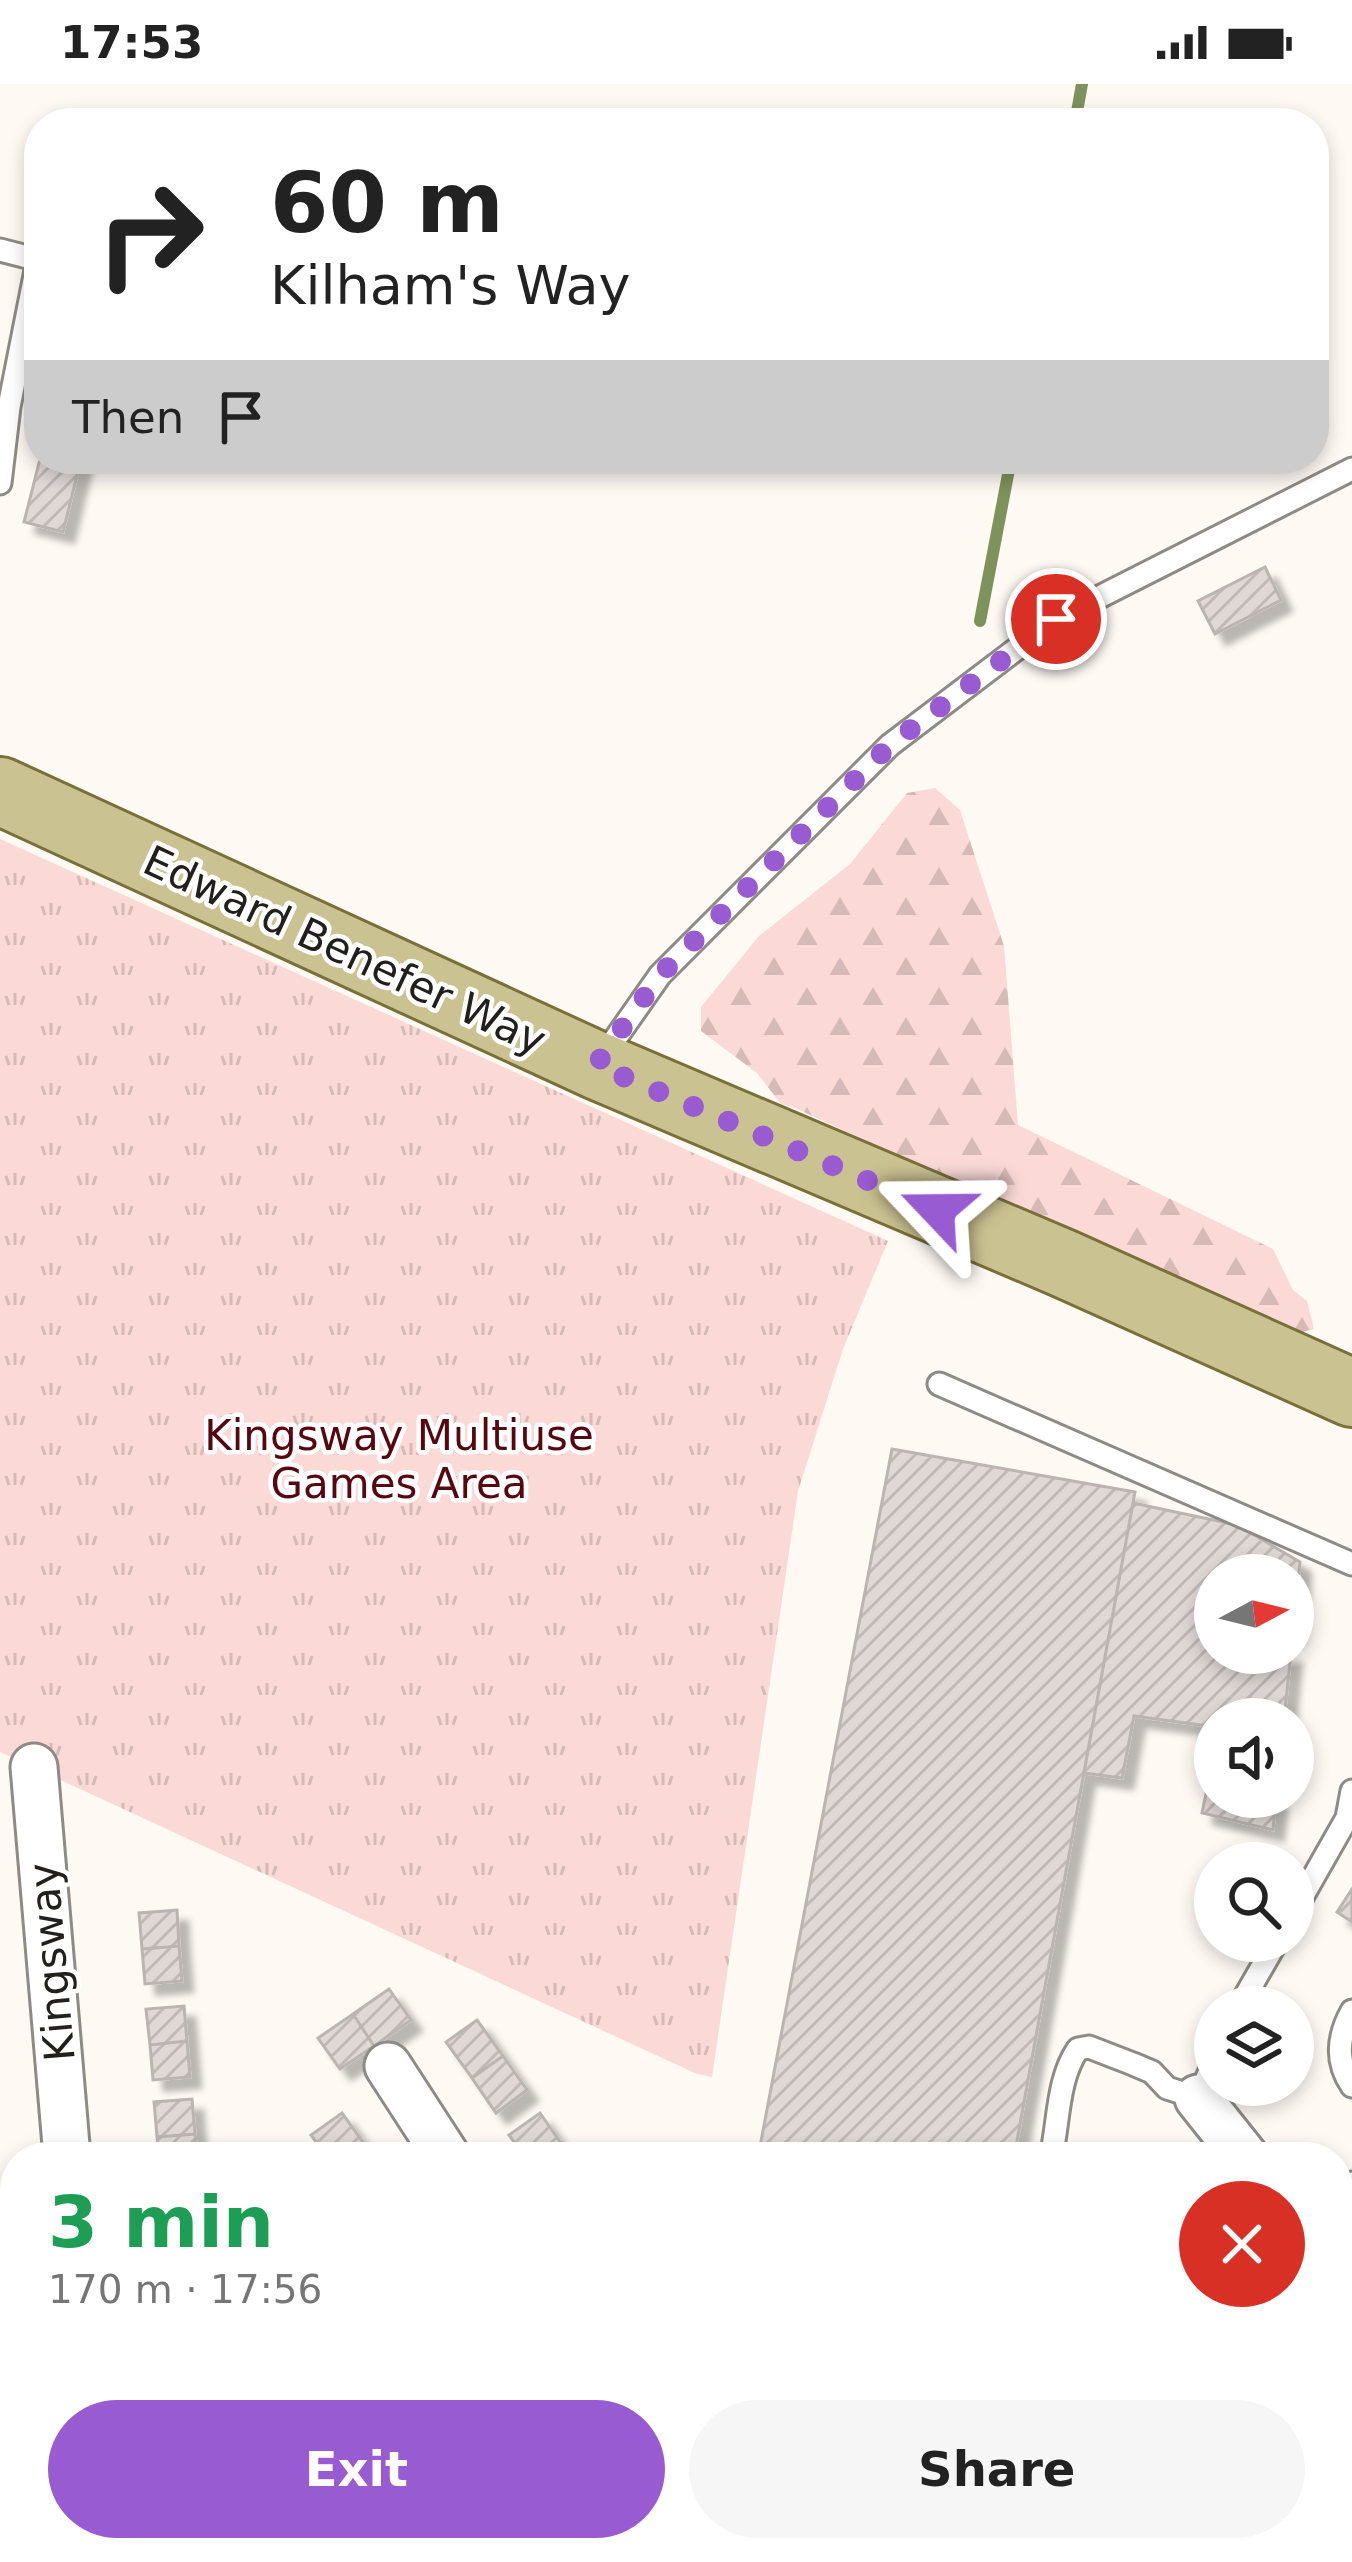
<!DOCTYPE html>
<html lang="en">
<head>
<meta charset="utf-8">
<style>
	:root { --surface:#fff; --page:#f6f6f6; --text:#222; --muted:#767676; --accent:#995bd1 }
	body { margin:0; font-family:"DejaVu Sans",sans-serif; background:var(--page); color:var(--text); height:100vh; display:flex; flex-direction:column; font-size:45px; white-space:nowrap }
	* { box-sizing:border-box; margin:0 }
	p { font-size:39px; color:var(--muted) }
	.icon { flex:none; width:66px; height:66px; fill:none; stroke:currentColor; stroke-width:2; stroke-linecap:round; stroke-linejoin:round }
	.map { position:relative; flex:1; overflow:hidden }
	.sheet { position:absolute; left:0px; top:2058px; width:1353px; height:420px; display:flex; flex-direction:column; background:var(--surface); border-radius:48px 48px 0 0; box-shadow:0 6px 18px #0003 }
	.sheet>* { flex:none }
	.hud { position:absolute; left:24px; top:24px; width:1305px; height:366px; border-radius:48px; box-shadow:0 6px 18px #0003; background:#fff; color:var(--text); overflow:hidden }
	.needle { width:78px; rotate:83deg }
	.fabs { position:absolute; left:1194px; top:1470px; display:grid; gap:24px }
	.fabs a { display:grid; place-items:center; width:120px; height:120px; border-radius:50%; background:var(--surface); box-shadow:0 6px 18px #0003; font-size:60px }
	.pin { position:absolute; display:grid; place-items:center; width:102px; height:102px; color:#fff; margin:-51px; border:6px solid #fff; border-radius:50%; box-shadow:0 3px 12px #0007 }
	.me { position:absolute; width:132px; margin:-66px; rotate:293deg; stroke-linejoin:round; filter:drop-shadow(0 0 9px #0008) }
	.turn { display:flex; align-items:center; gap:42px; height:252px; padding:0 48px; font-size:54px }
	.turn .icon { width:156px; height:156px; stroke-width:2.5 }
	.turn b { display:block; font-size:84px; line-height:102px }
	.then { display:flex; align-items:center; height:114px; padding:0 48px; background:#0003; gap:24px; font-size:45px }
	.round { display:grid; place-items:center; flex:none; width:126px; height:126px; border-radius:63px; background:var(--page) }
	.headline { display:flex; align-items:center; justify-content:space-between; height:204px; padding:0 48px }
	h1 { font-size:72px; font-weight:600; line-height:90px; color:#1e9e55 }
	.action { display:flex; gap:24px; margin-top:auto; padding:24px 48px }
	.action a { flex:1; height:138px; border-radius:72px; background:var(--accent); color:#fff; font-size:48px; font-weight:600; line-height:138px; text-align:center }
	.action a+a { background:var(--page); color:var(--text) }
	.status { display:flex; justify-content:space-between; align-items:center; height:84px; padding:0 60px; background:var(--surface); direction:ltr }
	.status svg { height:33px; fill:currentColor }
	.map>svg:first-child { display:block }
	.forest { fill:url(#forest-firs) }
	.park { fill:url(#park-tufts) }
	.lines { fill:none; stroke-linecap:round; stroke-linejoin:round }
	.stream { stroke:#7e925b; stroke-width:12 }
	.building { fill:url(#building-hatch); stroke:#bcb4b1; stroke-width:3; filter:url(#shadow) }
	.service-casing { stroke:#8e8a85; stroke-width:27 }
	.minor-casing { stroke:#8e8a85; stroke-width:51 }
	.primary-casing { stroke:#796f39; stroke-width:72 }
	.service { stroke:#fff; stroke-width:21 }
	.minor { stroke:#fff; stroke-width:45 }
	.primary { stroke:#cbc291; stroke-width:66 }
	.route { stroke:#995bd1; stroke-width:21; stroke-dasharray:0 37.8 }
	.labels { text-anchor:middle; stroke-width:9; stroke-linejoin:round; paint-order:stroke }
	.street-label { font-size:42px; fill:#21201d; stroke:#fff }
	.park-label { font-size:42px; fill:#570710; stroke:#fff }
</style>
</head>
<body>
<div class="status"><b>17:53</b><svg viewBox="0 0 49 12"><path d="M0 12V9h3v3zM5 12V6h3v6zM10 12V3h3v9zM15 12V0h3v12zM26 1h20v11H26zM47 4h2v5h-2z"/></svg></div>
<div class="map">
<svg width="1352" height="2478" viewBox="0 0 1352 2478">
	<defs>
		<pattern id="forest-firs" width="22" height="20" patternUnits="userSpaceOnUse" patternTransform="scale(3)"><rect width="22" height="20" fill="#fad9d6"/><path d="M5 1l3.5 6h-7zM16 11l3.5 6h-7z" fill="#d6bab7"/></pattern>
		<pattern id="park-tufts" width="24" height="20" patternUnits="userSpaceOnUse" patternTransform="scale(3)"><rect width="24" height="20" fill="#fad9d6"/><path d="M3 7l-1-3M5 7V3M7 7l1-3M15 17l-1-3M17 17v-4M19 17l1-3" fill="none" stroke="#d6bab7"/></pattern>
		<pattern id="building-hatch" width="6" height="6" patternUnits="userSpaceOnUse" patternTransform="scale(3)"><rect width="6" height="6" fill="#e0d8d5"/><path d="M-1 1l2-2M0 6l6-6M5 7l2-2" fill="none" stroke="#c0b9b6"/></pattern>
		<filter id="shadow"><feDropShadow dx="11" dy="11" stdDeviation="3" flood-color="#0004"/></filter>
	</defs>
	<rect width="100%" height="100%" fill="#fef9f3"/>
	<path class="forest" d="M935 704 960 726 1004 862 1018 1041 1273 1165 1293 1206 1307 1217 1314 1245 1288 1252 795 1024 781 1020 757 989 701 947V923L759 852 850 780 907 709Z"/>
	<path class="park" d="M0 755 888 1157 843 1265 798 1407 712 1993 697 1990 0 1668Z"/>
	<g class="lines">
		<path class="stream" d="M1075 39 1082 0
			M980 537 1011 375"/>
	</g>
	<path class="building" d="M40 375H81L63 448 24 438Z
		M1265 483 1281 516 1215 550 1198 517Z
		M892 1365 1135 1408 1014 2073H758Z
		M1133 1419 1237 1441 1300 1478 1293 1549V1491H1215V1569H1291L1284 1635H1215V1643L1134 1632 1122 1694 1084 1689Z
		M1215 1667V1713H1276L1273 1746 1202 1729Z
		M1352 1805V1838L1337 1828Z
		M177 1826 179 1862 142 1865 139 1829Z
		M179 1862 182 1897 145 1900 142 1865Z
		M389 1905 411 1936 374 1962 353 1930Z
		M184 1922 187 1957 150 1961 146 1925Z
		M353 1930 374 1962 340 1985 318 1954Z
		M477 1936 503 1972 472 1994 446 1958Z
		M187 1957 190 1993 153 1996 150 1961Z
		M503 1972 527 2006 496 2029 472 1994Z
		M192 2015 195 2050 157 2053 154 2018Z
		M342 2029 368 2065 356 2073H327L311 2051Z
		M540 2029 565 2065 555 2073H525L509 2051Z
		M195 2050 197 2073H159L157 2053Z
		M0 2295H5L8 2331H0Z
		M0 2331H8L12 2366 0 2367Z
		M14 2393 15 2429 0 2430V2395Z
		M15 2429V2463L20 2464 0 2466V2430Z
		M503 2463H541L540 2478H502Z
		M677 2463H888L885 2478H674Z"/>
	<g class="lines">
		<g class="service-casing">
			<path id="service" d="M0 166 39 176
				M0 399 9 323 38 176
				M599 978 660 891 890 661 1056 535 1352 385
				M939 1300 1352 1480
				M1293 1829 1347 1734 1352 1707
				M1239 1923 1277 1857
				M1352 1927C1338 1952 1335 1977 1352 2002
				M1051 2073C1059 2038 1057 1995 1078 1965L1089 1963 1133 1980 1152 1988 1167 2004 1198 2014 1215 1976
				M1338 2112 1352 2099
				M1338 2284 1352 2299
				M1334 2478 1352 2470"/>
		</g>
		<g class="minor-casing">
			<path id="minor" d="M34 1683 67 2073
				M388 1982 447 2073
				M1198 2014 1245 2073
				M1338 2188 1352 2205
				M101 2463 102 2478
				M438 2478 439 2463"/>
		</g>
		<g class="primary-casing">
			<path id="primary" d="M0 707 596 981 1065 1180 1352 1309"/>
		</g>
		<use href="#service" class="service"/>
		<use href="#minor" class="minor"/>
		<use href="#primary" class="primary"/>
	</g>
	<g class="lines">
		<path class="route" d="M937 1126 596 981 660 891 890 661 1056 535"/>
	</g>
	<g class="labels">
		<g class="street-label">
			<text transform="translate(345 866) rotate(25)" y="15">Edward Benefer Way</text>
			<text transform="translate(51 1878) rotate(-95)" y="15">Kingsway</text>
		</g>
		<g class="park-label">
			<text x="399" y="1366">Kingsway Multiuse<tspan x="399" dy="48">Games Area</tspan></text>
		</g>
	</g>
</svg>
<div class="fabs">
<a><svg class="needle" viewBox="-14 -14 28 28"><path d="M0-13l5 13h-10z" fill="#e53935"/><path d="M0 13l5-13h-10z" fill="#767676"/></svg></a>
<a><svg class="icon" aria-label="sound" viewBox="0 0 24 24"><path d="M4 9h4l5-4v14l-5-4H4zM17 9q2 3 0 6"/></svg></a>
<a><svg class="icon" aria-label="search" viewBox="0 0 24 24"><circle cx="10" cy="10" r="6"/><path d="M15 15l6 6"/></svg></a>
<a><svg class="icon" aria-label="layers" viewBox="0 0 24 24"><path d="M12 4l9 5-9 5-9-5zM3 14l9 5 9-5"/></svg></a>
</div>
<div class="pin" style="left:1056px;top:535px;background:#d93025"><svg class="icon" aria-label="arrive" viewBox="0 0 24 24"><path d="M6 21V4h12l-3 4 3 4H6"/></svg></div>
<svg class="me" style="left:937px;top:1126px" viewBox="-20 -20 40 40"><path d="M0-17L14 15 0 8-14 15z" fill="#995bd1" stroke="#fff" stroke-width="4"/></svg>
<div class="hud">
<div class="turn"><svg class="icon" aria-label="right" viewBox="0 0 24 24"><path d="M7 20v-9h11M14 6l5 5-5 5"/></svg><div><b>60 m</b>Kilham's Way</div></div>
<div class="then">Then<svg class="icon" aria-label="arrive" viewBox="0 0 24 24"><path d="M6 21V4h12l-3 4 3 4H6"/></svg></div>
</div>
<section class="sheet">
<div class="headline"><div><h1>3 min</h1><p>170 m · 17:56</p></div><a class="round" style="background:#d93025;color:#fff"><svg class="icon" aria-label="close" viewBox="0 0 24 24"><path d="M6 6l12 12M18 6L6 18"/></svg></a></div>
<div class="action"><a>Exit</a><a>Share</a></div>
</section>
</div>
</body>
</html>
